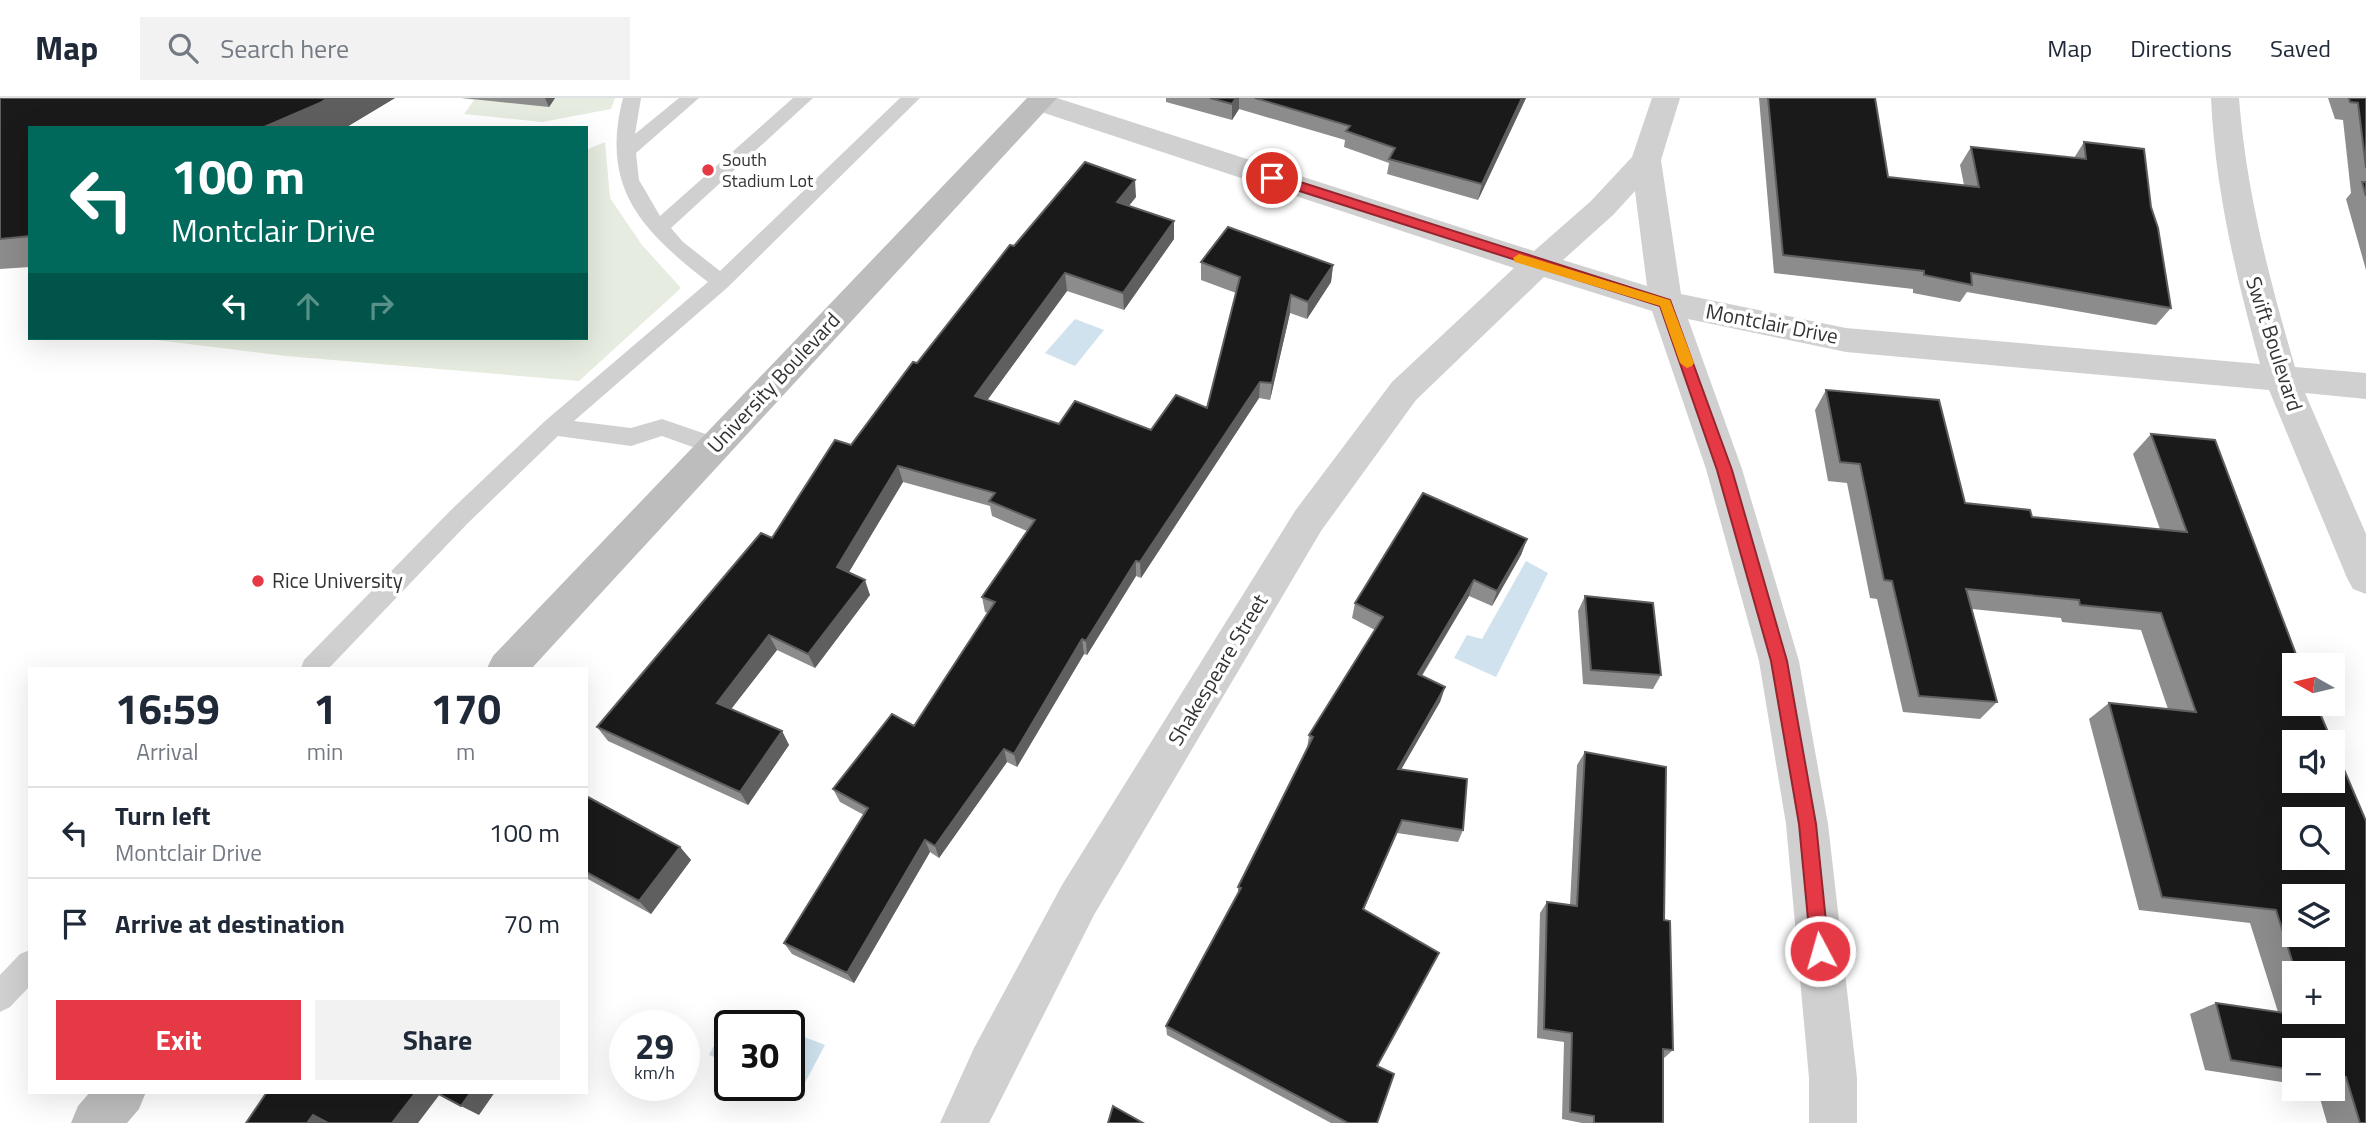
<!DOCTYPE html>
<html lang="en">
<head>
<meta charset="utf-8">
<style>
	:root { --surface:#fff; --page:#f2f2f3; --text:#1f2937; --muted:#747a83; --line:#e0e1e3; --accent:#e63946 }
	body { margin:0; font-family:"Titillium Web",sans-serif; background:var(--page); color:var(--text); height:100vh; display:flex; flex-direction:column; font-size:26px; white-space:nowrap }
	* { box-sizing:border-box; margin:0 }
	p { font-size:23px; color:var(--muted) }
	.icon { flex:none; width:38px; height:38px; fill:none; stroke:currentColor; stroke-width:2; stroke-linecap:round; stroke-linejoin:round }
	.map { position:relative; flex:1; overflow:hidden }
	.drawer { position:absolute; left:28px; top:569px; width:560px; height:427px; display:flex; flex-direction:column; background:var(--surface); border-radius:0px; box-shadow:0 7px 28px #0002 }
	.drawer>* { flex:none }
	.hud { position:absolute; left:28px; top:28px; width:560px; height:214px; border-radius:0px; box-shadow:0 7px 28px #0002; background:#00695c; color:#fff; overflow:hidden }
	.needle { width:46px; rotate:278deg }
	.controls { position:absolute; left:2282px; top:555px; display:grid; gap:14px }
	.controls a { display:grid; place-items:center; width:63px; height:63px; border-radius:0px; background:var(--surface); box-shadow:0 7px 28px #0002; font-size:35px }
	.speed { position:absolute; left:609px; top:912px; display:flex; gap:14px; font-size:35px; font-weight:700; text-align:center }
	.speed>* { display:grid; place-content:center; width:91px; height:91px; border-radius:50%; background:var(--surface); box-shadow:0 7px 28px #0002; line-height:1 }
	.speed small { font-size:18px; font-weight:400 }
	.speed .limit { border:4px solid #111; border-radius:10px; background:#fff; color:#111 }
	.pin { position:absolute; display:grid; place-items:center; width:60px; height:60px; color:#fff; margin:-30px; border:4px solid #fff; border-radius:50%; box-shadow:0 2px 7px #0007 }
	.me { position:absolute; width:77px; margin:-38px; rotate:354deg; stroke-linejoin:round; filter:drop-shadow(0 0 5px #0008) }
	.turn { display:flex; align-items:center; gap:24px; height:147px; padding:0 28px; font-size:32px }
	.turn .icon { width:91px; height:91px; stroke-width:2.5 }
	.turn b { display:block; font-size:49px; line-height:60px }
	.lanes { display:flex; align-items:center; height:66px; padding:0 28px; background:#0003; justify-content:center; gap:35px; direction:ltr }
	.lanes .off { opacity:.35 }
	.eta { display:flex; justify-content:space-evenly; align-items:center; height:119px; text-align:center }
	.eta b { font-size:42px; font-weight:700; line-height:49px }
	.cta { display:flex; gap:14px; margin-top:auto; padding:14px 28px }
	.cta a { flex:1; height:80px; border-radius:0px; background:var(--accent); color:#fff; font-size:28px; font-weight:700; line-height:80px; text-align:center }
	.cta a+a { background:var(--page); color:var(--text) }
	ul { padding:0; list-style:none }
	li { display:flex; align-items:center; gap:21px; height:91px; padding:0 28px; border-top:2px solid var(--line) }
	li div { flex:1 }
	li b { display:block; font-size:26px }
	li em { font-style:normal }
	header { display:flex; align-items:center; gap:42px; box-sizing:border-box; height:98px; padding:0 35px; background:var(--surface); border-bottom:2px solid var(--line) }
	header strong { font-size:33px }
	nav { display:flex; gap:38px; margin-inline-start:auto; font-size:24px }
	.search { width:490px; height:63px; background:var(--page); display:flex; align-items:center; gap:18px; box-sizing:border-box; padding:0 24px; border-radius:0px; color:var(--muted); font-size:26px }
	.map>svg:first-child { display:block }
	.green { fill:#e6ecdf }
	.water { fill:#cfe2ee }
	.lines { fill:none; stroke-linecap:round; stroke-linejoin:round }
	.lane { fill:#d0d0d0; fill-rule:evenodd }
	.street { fill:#d0d0d0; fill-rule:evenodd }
	.secondary { fill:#bdbdbd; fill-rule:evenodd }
	.wall { fill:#8c8c8c; fill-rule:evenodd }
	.shaded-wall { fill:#5f5f5f }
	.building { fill:#1a1a1a; stroke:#5f5f5f; stroke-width:2; fill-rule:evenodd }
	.route { fill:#e63946; stroke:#96252e; stroke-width:2 }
	.slow { fill:#f59e0b }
	.poi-dot { fill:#e63946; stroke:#fff; stroke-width:2.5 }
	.labels { text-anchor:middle; stroke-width:7; stroke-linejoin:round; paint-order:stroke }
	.far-poi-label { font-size:18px; fill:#333; stroke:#fff; text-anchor:start }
	.street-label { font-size:21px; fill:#333; stroke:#fff }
	.poi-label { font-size:21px; fill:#333; stroke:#fff; text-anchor:start }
</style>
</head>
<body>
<header>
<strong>Map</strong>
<div class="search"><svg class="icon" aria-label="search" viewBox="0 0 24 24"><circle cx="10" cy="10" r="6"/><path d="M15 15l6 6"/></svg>Search here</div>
<nav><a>Map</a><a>Directions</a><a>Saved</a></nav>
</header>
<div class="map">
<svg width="2366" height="1025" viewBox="0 0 2366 1025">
	<rect width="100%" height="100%" fill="#fff"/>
	<path class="green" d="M460 0H615L611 11 542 24 464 16 474 2Z
		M605 44 610 100 642 147 681 190 579 283 286 258 148 241 586 240V52Z"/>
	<path class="water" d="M1075 221 1104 232 1075 268 1045 255Z
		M1526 463 1548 475 1496 579 1454 560 1467 537 1482 541Z
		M733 912 775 927 730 928V965L709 957Z
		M789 933 825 947 801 992 788 987Z"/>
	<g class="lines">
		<path class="lane" d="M623 0H641L635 36 679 0H699L636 55 639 82 660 118 793 0H813L671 130 683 144 720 173 900 0H920L728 189 574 323 631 330 662 321 723 342 726 348 723 354 715 357 662 338 631 348 558 338 468 425 329 570H301L304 562 452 411 545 323 708 184C641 132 600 90 623 0Z
			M30 852V888L10 909 0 914V877L20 856Z"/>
		<path class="street" d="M1027 0H1057L1534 153 1591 103 1632 59 1652 0H1680L1661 62 1681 196 1846 230 2260 266C2236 178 2215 91 2211 0H2239C2246 92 2269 180 2295 269L2366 275V301L2305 295 2366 436V496L2353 491 2347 480 2269 292 1846 254 1688 221 1742 371 1799 563 1828 726 1857 980V1025H1809V980L1786 726 1759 563 1706 371 1652 213 1544 179 1416 302 1321 433 1094 817 989 1025H940L974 950 1062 787 1295 413 1392 284 1514 170 1029 10 1025 4ZM1635 93 1647 188 1563 162 1613 117Z"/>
		<path class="secondary" d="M1027 0H1057L532 570H487L493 558Z
			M90 994H146L139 1011 127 1025H71L78 1008Z"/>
	</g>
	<path class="wall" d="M0 0H395L345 30H30V169L0 171Z
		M462 0H555L549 9Z
		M1166 0H1526L1478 102 1387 76 1389 65 1344 49 1345 42 1239 11 1232 22 1166 4Z
		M1759 0H1875L1888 79 1964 87 1960 67 1971 49 2074 60 2084 44 2151 109 2171 210 2156 227 1967 194 1960 204 1913 195V191L1774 175Z
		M2328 0H2366V172L2346 101 2351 95 2343 22 2335 21Z
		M1136 99 1129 108 1174 123V141L1124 212 1067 193 987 302 1059 326 1151 332 1207 310 1236 195 1201 182V164L1333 167 1331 184 1307 221 1290 215 1270 302 1259 300 1141 480 1136 478 1087 557 1084 556 1017 669 1007 664 939 760 930 754 854 885 792 856 784 845 864 717 840 704 833 691 914 628 988 515 985 514 982 499 1027 433 992 418 990 408 903 384 849 474 870 497 815 570 777 552 731 611 782 633 789 647 748 707 608 643 597 629 772 440 851 347 917 265 1014 148Z
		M1826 292 1965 405 2032 419 2160 431 2133 356 2151 336 2215 342 2366 1025H2327L2317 990H2333V952H2294V986L2205 972 2190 916 2216 905 2278 914 2250 825 2139 812 2089 621 2109 605 2168 611 2141 532 2062 524 2061 520 1972 511 1997 604 1980 621 1903 614 1877 501 1870 500 1847 385 1828 383 1815 312ZM2294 875H2333V914H2294Z
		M1527 441 1521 457 1492 508 1469 498 1422 578 1445 589 1440 604 1401 671 1463 732 1458 744 1397 735 1364 811 1377 968V1025H1331L1167 937 1166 928 1238 795V789L1307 651 1309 637 1375 532 1352 520 1355 505Z
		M1585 498 1661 577 1653 591 1583 586 1578 513Z
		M1585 654 1664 822 1673 952 1663 961V1025H1582L1562 1021 1564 944 1537 940 1540 815 1547 804 1570 807 1577 667Z
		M586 698 680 749 691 762 651 816 586 780Z"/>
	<path class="shaded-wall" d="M328 0H395L345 30H262Z
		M545 0H555L549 9Z
		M1236 0H1239V11L1232 22V6Z
		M1522 0H1526L1478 102 1482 86Z
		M1135 82 1136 99 1118 121 1117 104Z
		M1174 123V141L1124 212 1123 195Z
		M1333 167 1331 184 1307 221 1308 204Z
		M1065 175 1067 193 978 315 975 298Z
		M1291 197 1290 215 1270 302 1272 285Z
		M1260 284 1259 300 1141 480 1140 464Z
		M898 368 903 384 843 484 837 469Z
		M1527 441 1521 457 1492 508 1497 493Z
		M1136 463V478L1087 557 1086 543Z
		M865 482 870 497 815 570 808 556Z
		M1474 482 1469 498 1414 590 1418 576Z
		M769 537 777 552 725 619 717 605Z
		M1082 541 1084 556 1017 669 1014 656Z
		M1445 589 1440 604 1394 684 1398 671Z
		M782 633 789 647 748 707 740 694Z
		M1004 651 1007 664 939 760 935 748Z
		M1402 722 1397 735 1359 822 1363 811Z
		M925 742 930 754 854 885 847 875Z
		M680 749 691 762 651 816 639 803Z
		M416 994H436L440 996 418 1025H392Z
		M471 994H495L479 1017 461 1008Z
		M313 1017 334 1025H307Z"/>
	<path class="building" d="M0 0H328L320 5 262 30H30V138L0 141Z
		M1210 0H1236L1232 6Z
		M1255 0H1522L1482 86 1389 61 1395 50 1346 33 1350 28Z
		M1768 0H1875L1888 79 1979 89 1971 49 2086 61 2084 44 2144 51 2151 109 2158 130 2171 210 1971 175 1972 187 1924 177V173L1783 157Z
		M2349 0H2366V70L2358 5 2350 4Z
		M1085 64 1135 82 1117 104 1174 123 1123 195 1065 175 975 298 1059 326 1075 303 1151 332 1176 297 1207 310 1240 179 1201 164 1228 129 1333 167 1308 204 1291 197 1272 285 1260 284 1140 464 1136 463 1086 543 1082 541 1014 656 1004 651 935 748 925 742 847 875 784 845 868 710 833 691 892 616 914 628 995 504 982 499 1035 422 989 403 995 395 898 368 837 469 865 482 808 556 769 537 717 605 782 633 740 694 597 629 761 435 772 440 835 342 851 347 913 264 917 265 1010 147 1014 148Z
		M2362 84H2366V98Z
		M1826 292 1939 302 1965 405 2030 412 2032 419 2187 434 2151 336 2215 342 2300 567H2294V606H2316L2366 723V1025H2360L2346 979 2333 977V952H2294V972L2231 962 2216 905 2311 919 2309 914H2333V875H2296L2276 812 2162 799 2109 605 2196 614 2161 515 2080 507 2079 502 1966 491 1997 604 1919 598 1892 483 1884 482 1860 366 1840 364ZM2294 644H2333V682H2294ZM2294 721H2333V760H2294ZM2294 798H2333V836H2294Z
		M1423 395 1527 441 1497 493 1474 482 1418 576 1445 589 1398 671 1467 681 1463 732 1402 722 1363 811 1439 855 1377 968 1394 976 1377 1025H1348L1166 928 1241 790 1238 789 1313 639 1309 637 1383 519 1355 505Z
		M1585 498 1653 505 1661 577 1591 572Z
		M1585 654 1666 669 1664 822 1670 823 1673 952 1663 951V1025H1594V1018L1570 1014 1572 935 1544 931 1547 804 1577 808Z
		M586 698 680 749 639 803 586 774Z
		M267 994H416L392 1025H328L313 1017 307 1025H246Z
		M435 994H471L461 1008Z
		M1113 1008 1143 1025H1108Z"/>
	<path class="route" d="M1272 75 1670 202 1732 372 1787 563 1816 726 1829 853 1827 859 1820 862 1813 859 1811 853 1799 726 1771 563 1717 372 1660 208 1268 83V77Z"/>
	<path class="slow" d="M1519 156 1670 202 1694 265 1692 268 1687 270 1680 265 1660 208 1515 164 1513 160Z"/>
	<g class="poi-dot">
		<circle cx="708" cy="72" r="7"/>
		<circle cx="258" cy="483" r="7"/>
	</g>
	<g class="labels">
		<g class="far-poi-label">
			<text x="722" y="68">South<tspan x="722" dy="21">Stadium Lot</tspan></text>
		</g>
		<g class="street-label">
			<text transform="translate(1772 226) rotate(11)" y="7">Montclair Drive</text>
			<text transform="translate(2274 246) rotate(72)" y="7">Swift Boulevard</text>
			<text transform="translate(774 285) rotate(-47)" y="7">University Boulevard</text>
			<text transform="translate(1218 572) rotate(-59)" y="7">Shakespeare Street</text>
		</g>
		<g class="poi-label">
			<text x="272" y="490">Rice University</text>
		</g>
	</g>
</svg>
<div class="controls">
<a><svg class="needle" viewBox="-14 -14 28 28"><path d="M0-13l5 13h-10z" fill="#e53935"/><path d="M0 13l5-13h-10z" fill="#747a83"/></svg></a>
<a><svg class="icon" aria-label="sound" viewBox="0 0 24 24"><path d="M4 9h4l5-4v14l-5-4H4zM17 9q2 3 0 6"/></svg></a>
<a><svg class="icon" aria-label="search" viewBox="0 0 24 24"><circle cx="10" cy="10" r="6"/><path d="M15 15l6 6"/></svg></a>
<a><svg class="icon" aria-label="layers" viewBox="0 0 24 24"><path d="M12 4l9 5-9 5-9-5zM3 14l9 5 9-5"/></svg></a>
<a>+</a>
<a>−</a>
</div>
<div class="speed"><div>29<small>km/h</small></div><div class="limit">30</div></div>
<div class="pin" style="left:1272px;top:80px;background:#d93025"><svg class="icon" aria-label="arrive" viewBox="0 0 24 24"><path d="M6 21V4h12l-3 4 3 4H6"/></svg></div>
<svg class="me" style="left:1820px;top:853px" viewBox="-20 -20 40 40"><circle r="17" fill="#e63946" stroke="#fff" stroke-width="3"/><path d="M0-11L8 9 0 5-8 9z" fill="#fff"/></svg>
<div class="hud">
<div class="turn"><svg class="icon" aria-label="left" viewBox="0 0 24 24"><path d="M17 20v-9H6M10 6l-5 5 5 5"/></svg><div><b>100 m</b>Montclair Drive</div></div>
<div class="lanes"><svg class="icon" aria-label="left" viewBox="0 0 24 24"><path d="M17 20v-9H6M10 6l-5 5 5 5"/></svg><svg class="icon off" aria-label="ahead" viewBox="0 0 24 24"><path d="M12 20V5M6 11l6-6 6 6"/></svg><svg class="icon off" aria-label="right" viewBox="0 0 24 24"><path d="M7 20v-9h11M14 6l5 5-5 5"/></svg></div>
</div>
<section class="drawer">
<div class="eta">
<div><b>16:59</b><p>Arrival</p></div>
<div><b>1</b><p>min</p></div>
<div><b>170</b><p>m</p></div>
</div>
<ul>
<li><svg class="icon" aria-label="left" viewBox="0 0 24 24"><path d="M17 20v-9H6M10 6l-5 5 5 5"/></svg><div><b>Turn left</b><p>Montclair Drive</p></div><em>100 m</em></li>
<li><svg class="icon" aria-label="arrive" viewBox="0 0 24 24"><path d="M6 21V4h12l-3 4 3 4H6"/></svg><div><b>Arrive at destination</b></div><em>70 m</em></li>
</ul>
<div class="cta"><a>Exit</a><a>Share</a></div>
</section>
</div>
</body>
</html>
